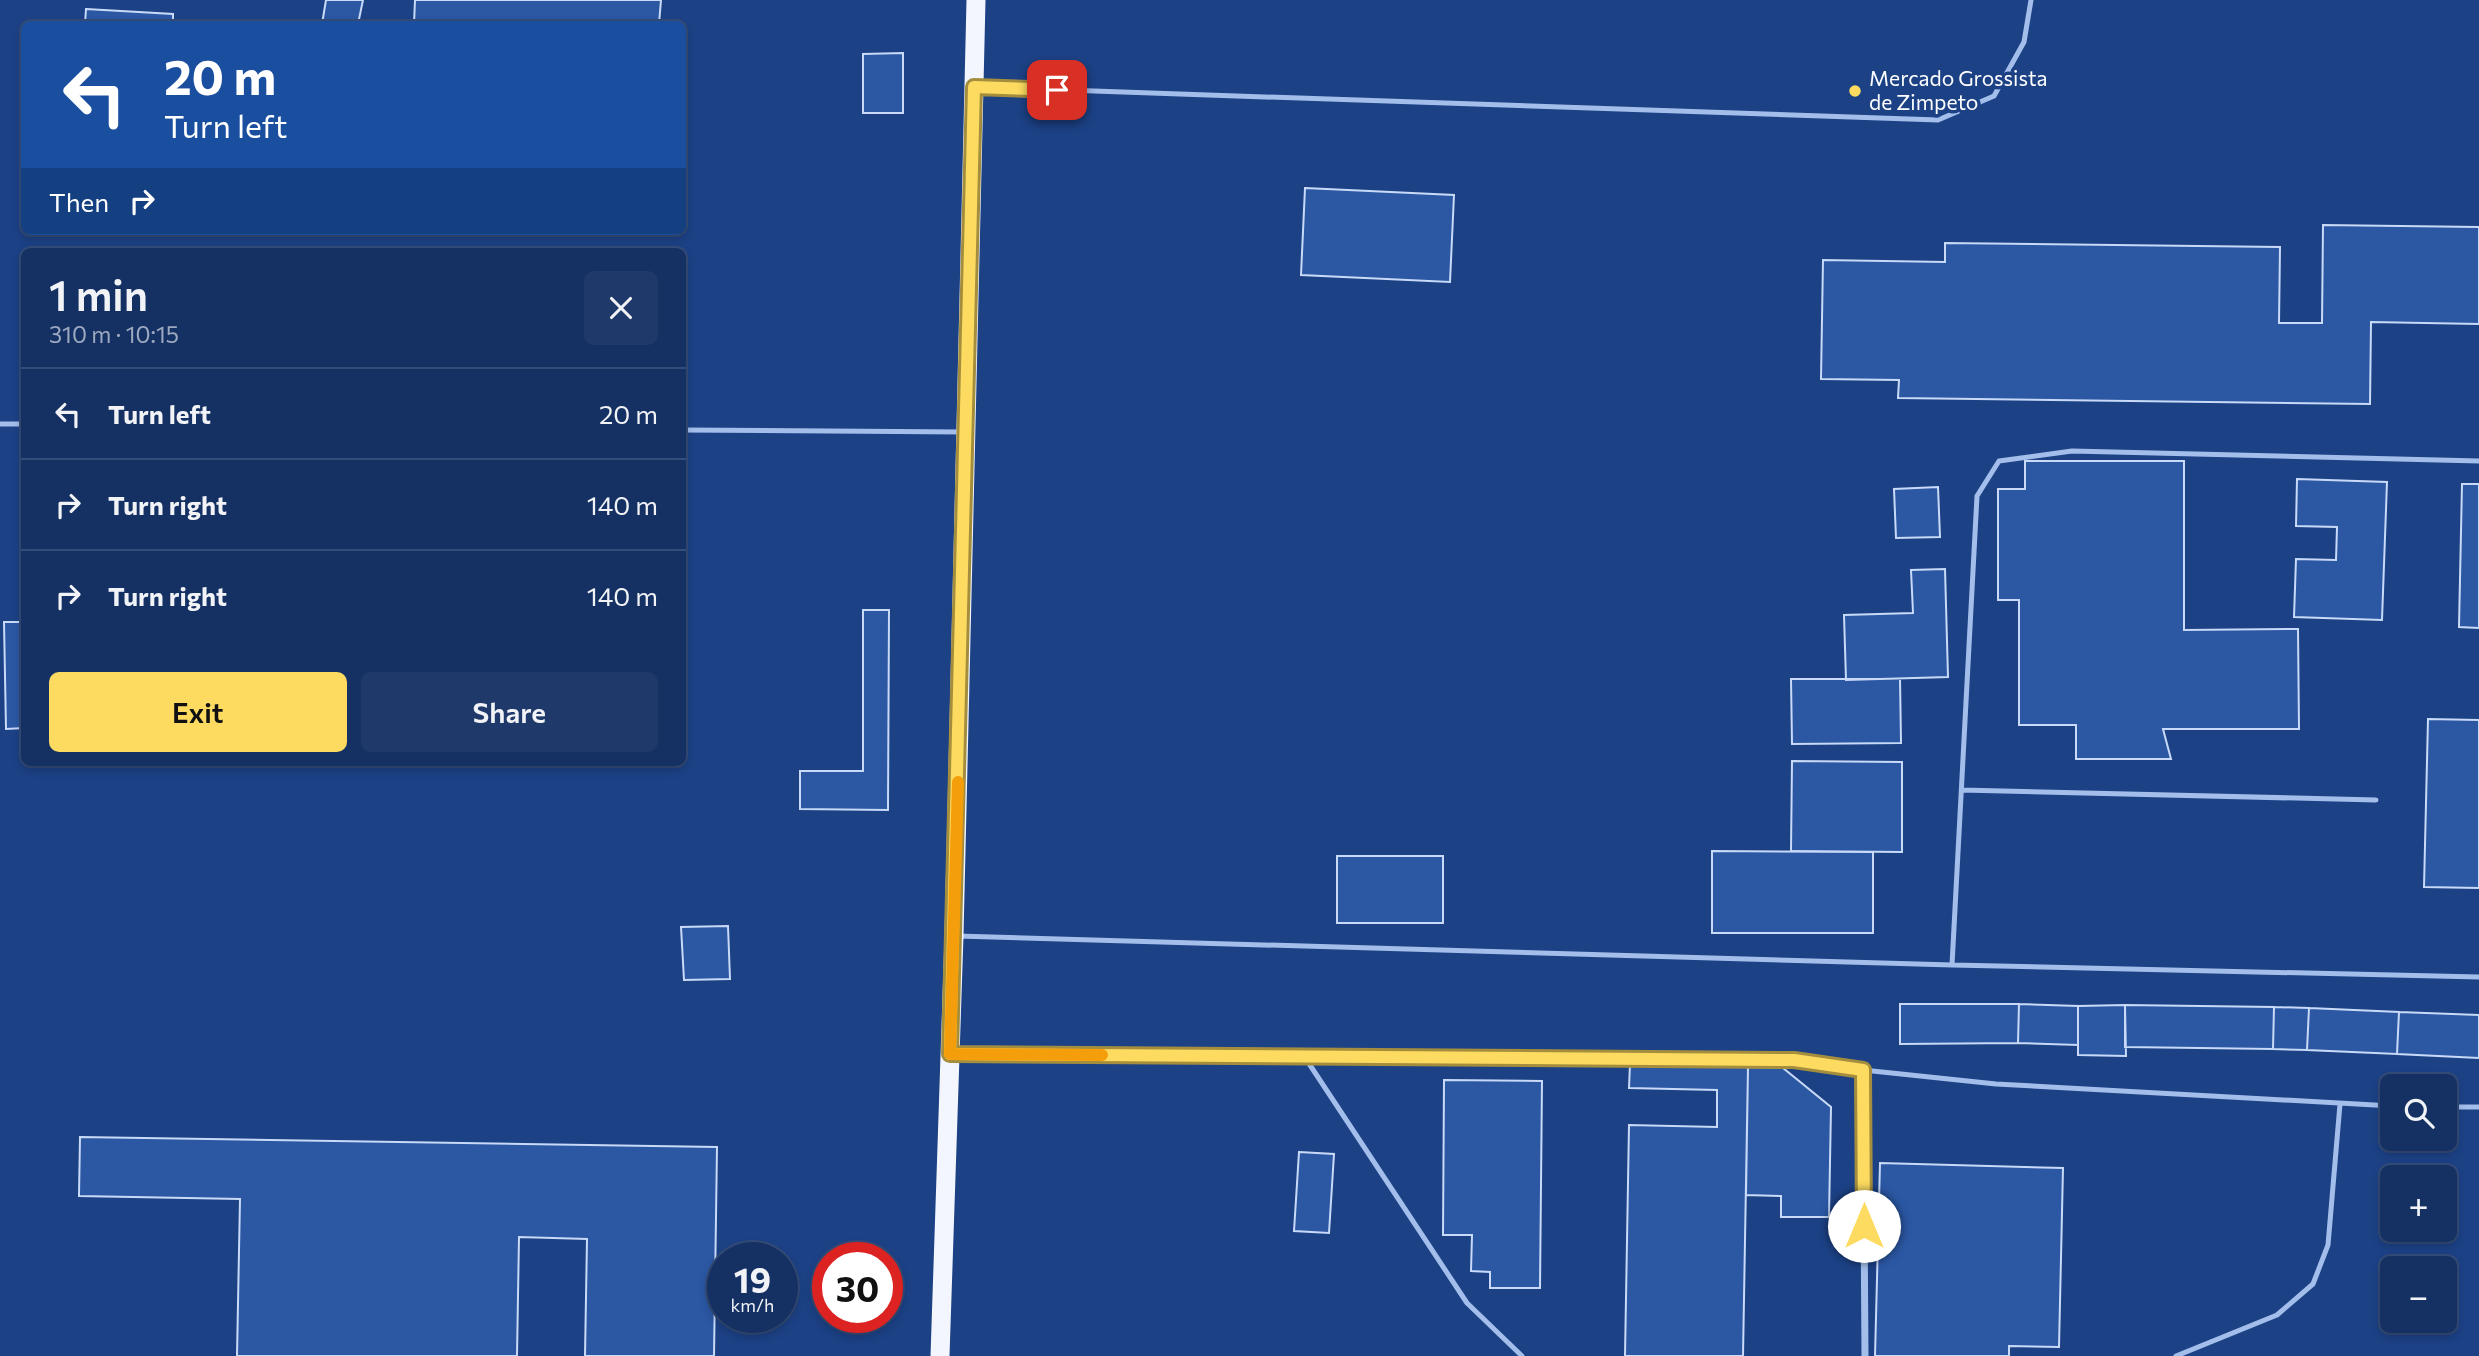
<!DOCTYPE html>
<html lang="en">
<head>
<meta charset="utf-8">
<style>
	:root { --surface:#153164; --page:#1e396a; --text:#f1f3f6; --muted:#9da9bf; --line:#344c78; --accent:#fcdb60 }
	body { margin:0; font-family:Commissioner,sans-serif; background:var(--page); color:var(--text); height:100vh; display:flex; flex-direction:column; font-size:26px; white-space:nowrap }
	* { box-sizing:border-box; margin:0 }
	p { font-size:23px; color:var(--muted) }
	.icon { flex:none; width:38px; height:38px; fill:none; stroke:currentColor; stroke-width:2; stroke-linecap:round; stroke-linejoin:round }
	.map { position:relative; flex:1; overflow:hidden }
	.details { position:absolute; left:21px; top:248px; width:665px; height:518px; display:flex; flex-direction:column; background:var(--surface); border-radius:10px; box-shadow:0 4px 10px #0003,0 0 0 2px var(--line) }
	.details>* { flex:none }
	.top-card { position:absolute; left:21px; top:21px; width:665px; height:214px; border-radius:10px; box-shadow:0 4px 10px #0003,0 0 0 2px var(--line); background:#1a4fa0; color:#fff; overflow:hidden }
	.controls { position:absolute; left:2380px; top:1074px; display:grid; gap:14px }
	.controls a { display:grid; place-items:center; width:77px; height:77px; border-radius:10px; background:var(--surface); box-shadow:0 4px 10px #0003,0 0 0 2px var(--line); font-size:35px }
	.speed { position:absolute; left:707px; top:1242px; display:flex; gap:14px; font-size:35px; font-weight:700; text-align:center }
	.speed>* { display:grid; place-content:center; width:91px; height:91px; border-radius:50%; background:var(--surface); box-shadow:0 4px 10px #0003,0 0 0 2px var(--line); line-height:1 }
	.speed small { font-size:18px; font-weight:400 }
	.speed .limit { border:10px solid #d22; background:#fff; color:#111 }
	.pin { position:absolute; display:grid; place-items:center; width:60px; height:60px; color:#fff; margin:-30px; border-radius:14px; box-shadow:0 4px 10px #0006 }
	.me { position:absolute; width:77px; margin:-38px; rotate:0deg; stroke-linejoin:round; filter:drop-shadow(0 0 5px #0008) }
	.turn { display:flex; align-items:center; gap:24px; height:147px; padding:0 28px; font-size:32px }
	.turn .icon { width:91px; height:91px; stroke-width:2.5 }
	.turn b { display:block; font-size:49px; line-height:60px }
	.then { display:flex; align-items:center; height:66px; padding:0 28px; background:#0003; gap:14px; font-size:26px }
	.round { display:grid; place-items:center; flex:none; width:74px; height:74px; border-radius:10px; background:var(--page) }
	.head { display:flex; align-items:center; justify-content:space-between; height:119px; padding:0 28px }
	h1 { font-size:42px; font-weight:600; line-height:52px }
	.primary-button { display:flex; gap:14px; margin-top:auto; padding:14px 28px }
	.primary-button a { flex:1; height:80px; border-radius:10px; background:var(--accent); color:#111; font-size:28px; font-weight:600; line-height:80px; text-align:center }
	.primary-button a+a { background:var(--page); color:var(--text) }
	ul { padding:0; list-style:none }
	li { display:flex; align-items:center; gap:21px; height:91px; padding:0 28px; border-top:2px solid var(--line) }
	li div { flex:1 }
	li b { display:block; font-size:26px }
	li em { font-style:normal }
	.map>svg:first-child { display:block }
	.building { fill:#2b57a3; stroke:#c8daf8; stroke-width:2 }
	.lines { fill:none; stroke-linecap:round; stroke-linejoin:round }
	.service { stroke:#a3beeb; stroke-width:5 }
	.minor { stroke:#a3beeb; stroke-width:7 }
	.trunk { stroke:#f3f6ff; stroke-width:19 }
	.route-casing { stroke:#a48e3e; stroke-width:18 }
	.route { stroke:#fcdb60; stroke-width:12 }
	.slow { stroke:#f59e0b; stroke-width:12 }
	.poi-dot { fill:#fcdb60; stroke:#1c4185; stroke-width:2.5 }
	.labels { text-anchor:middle; stroke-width:7; stroke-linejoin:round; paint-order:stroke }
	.poi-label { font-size:21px; fill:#fff; stroke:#1c4185; text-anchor:start }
</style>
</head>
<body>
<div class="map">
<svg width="2479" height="1356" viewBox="0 0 2479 1356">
	<rect width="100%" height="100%" fill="#1c4185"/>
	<path class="building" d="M326 0H363L358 24H322Z
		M415 0H661L659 24H414Z
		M86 9 173 14V24H85Z
		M903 53V113H863V54Z
		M1305 188 1454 195 1450 282 1301 275Z
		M2323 225 2479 227V324L2371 322 2370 404 1898 398 1899 380 1821 379 1823 260 1945 262V243L2280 247 2279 323H2322Z
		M2025 461H2184V630L2298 629 2299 729H2163L2171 759H2076V725H2019V600H1998V489H2025Z
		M2297 479 2387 482 2382 620 2294 617 2296 559 2336 560 2337 527 2296 526Z
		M2462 484H2479V628L2459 627Z
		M1938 487 1940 537 1896 538 1894 489Z
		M1945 569 1948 677 1846 680 1844 615 1913 613 1911 570Z
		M863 610H889L888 810 800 809V771H863Z
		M4 622H24V728L6 729Z
		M1791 679H1900L1901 743 1792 744Z
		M2428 719 2479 720V888L2424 887Z
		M1792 761 1902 762V852L1791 851Z
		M411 763H467V765H411Z
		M1712 851 1873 852V933H1712Z
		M1337 856H1443V923H1337Z
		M728 926 730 979 684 980 681 927Z
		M1900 1004H2019L2018 1043 1900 1044Z
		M2019 1004 2078 1006V1045L2018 1043Z
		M2125 1005 2126 1056 2078 1055V1006Z
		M2125 1005 2274 1007 2273 1049 2125 1047Z
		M2274 1007 2309 1008 2307 1050 2273 1049Z
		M2309 1008 2399 1012 2397 1054 2307 1050Z
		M2399 1012 2479 1015V1058L2397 1054Z
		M1630 1064 1748 1067 1743 1356H1625L1629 1125 1717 1127V1090L1629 1088Z
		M1748 1067 1783 1068 1831 1107 1829 1217H1781V1196L1746 1195Z
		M1444 1080 1542 1081 1540 1288H1490V1272L1471 1271 1472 1235H1443Z
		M80 1137 717 1147 714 1356H585L587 1239 519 1237 517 1356H237L240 1199 79 1196Z
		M1299 1152 1334 1154 1329 1233 1294 1231Z
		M1880 1163 2063 1168 2059 1347 2009 1346V1356H1875Z"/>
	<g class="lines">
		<path class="service" d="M977 87 1938 120 1994 96 2024 42 2031 0
			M0 424H24
			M682 430 963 432
			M1962 790 2376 800
			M957 936 1952 965 2479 977
			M1952 965 1977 496 1999 461 2072 451 2479 461
			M953 1054 1794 1060 1863 1070 1996 1084 2392 1106
			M1304 1056 1467 1303 1522 1356
			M2445 1107H2479
			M2176 1356 2277 1315 2313 1284 2328 1245 2340 1104"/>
		<path class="minor" d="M1863 1070 1865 1356"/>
		<path class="trunk" d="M940 1356 954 936 976 0"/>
	</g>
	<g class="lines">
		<g class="route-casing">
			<path id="route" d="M1057 90 974 87 950 1054 1794 1060 1863 1070 1864 1226"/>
		</g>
		<use href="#route" class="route"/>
		<path class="slow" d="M958 782 950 1054 1102 1055"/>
	</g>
	<circle class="poi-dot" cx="1855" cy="91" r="7"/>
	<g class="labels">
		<g class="poi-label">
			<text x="1869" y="86">Mercado Grossista<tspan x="1869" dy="24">de Zimpeto</tspan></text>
		</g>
	</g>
</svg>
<div class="controls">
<a><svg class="icon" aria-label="search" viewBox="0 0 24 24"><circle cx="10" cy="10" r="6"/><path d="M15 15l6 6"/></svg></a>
<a>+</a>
<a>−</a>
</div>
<div class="speed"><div>19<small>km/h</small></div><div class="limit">30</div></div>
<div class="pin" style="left:1057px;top:90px;background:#d93025"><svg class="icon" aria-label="arrive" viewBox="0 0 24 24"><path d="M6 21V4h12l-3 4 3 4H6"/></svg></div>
<svg class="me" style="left:1864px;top:1226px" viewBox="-20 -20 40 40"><circle r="19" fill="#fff"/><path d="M0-13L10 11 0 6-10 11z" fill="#fcdb60"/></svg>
<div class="top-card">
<div class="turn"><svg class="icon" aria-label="left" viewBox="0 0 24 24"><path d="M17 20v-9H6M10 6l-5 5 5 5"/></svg><div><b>20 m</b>Turn left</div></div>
<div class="then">Then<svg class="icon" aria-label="right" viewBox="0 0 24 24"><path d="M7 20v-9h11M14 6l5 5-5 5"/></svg></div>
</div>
<section class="details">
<div class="head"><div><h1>1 min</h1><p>310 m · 10:15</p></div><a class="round"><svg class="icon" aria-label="close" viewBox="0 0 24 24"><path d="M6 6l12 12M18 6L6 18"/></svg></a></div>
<ul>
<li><svg class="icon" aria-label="left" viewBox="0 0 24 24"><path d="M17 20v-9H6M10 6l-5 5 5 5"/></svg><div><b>Turn left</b></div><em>20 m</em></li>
<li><svg class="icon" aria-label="right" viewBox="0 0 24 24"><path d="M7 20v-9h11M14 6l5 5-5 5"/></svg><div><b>Turn right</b></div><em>140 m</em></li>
<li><svg class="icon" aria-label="right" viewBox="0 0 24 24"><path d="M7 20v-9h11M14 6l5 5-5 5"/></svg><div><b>Turn right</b></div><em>140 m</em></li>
</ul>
<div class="primary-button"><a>Exit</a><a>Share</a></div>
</section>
</div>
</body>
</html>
